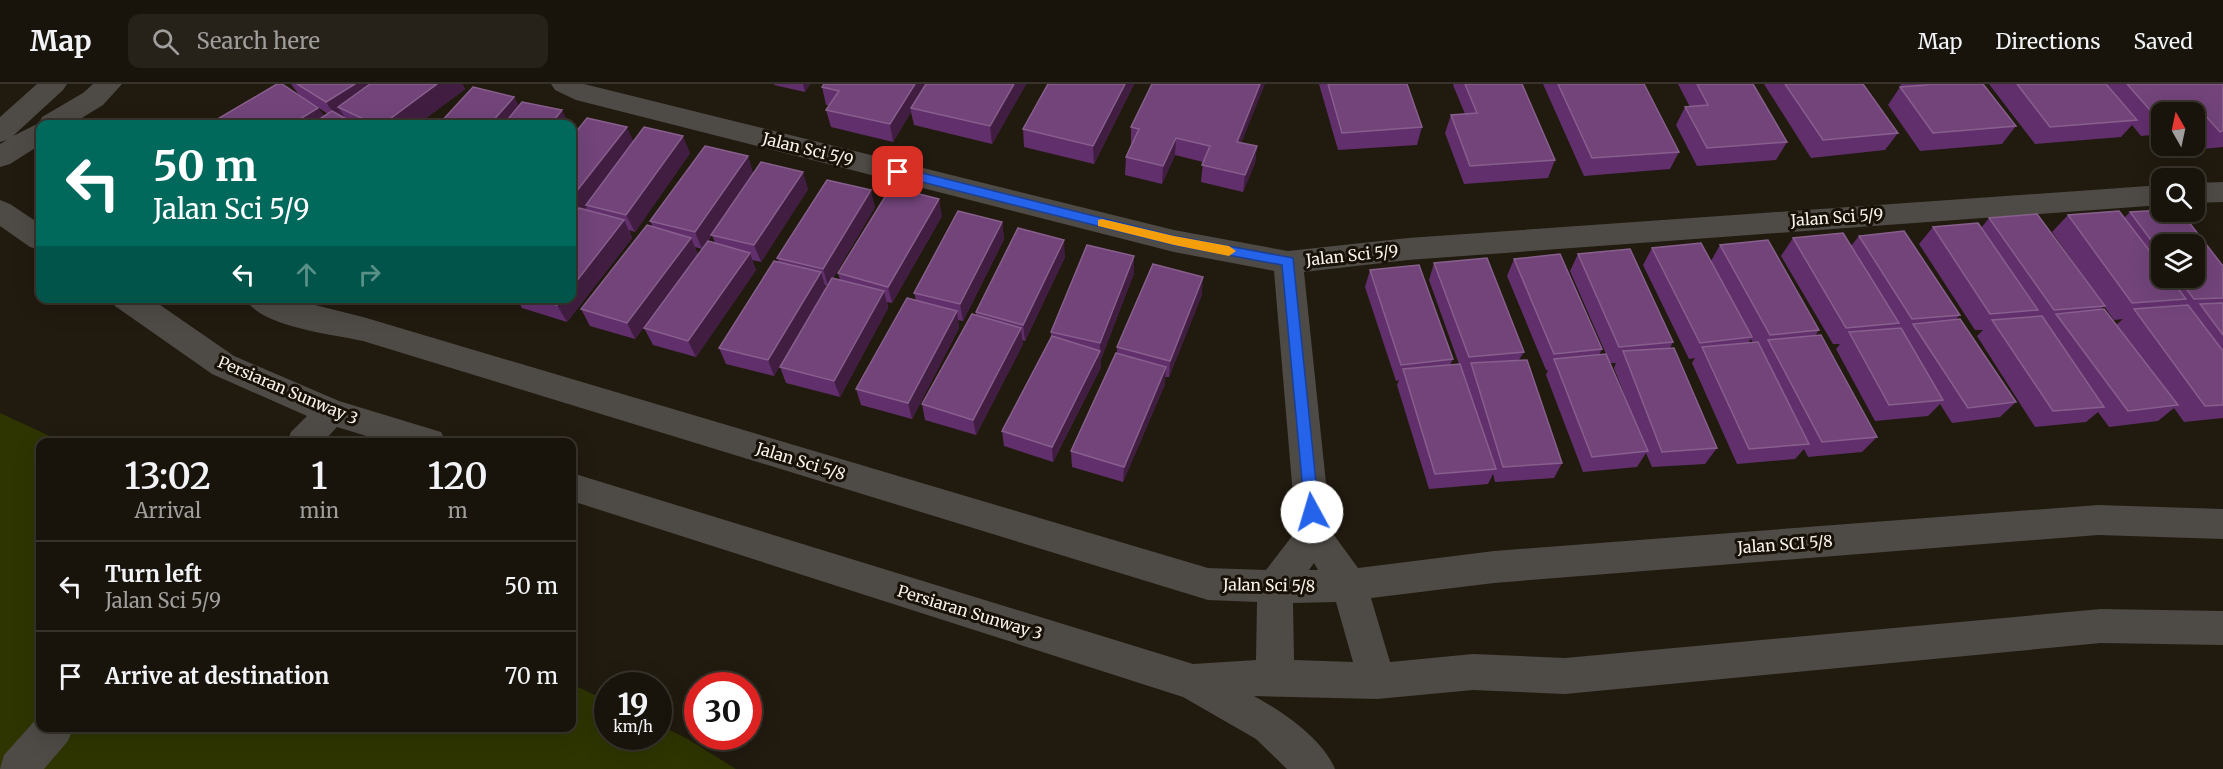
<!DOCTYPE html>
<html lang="en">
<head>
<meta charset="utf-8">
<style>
	:root { --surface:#19140b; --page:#262119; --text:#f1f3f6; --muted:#9f9e9d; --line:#37332c }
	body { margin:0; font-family:Merriweather,serif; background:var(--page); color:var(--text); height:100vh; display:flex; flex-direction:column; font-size:22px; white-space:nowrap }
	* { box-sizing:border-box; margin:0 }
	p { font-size:20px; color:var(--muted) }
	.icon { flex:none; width:33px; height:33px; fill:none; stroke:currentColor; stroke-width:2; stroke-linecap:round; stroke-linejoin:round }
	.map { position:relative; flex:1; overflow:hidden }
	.sheet { position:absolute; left:36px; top:354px; width:540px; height:294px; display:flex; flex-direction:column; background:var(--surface); border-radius:12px; box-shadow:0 6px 24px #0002,0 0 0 2px var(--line) }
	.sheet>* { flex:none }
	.banner { position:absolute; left:36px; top:36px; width:540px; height:183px; border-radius:12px; box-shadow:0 6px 24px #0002,0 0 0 2px var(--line); background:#00695c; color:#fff; overflow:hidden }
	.needle { width:39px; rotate:351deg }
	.fabs { position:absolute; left:2151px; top:18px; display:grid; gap:12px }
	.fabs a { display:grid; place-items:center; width:54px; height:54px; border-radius:12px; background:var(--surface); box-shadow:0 6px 24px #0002,0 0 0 2px var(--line); font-size:30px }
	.speed { position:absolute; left:594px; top:588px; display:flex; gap:12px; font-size:30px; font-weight:700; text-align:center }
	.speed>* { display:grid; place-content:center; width:78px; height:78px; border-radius:50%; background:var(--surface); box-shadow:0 6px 24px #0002,0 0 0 2px var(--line); line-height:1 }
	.speed small { font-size:15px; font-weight:400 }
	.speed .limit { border:9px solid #d22; background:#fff; color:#111 }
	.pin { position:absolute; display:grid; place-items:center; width:51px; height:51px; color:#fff; margin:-26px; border-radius:12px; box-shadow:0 3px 9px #0006 }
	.me { position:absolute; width:66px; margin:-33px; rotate:354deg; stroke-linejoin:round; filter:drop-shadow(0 0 4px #0008) }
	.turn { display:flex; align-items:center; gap:21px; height:126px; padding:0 18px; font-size:27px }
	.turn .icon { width:78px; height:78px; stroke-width:2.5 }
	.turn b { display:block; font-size:42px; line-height:51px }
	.lanes { display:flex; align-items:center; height:57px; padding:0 18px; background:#0003; justify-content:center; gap:30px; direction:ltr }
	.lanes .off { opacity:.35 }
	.eta { display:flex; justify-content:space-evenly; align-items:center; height:102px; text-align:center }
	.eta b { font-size:36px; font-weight:600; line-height:42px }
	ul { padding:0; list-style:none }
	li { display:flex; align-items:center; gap:18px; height:90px; padding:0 18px; border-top:2px solid var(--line) }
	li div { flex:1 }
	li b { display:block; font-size:22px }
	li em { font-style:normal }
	header { display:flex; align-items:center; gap:36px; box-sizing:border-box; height:84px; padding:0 30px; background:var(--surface); border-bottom:2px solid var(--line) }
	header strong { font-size:28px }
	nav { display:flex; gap:33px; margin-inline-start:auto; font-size:21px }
	.search { width:420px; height:54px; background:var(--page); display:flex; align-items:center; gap:15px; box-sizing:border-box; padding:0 21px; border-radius:12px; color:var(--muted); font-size:22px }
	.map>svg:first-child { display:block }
	.green { fill:#2e3501 }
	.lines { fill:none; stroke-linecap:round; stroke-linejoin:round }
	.minor { fill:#4e4a45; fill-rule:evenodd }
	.wall { fill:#622f6d; fill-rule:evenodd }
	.shaded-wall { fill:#411e41 }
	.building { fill:#72447a; stroke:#875f8c; stroke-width:1.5 }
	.route { fill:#2563eb; stroke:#184099; stroke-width:1.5 }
	.slow { fill:#f59e0b }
	.labels { text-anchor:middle; stroke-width:6; stroke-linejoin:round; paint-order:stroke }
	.street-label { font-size:16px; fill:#f7f2eb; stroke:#181107 }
</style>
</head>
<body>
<header>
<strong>Map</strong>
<div class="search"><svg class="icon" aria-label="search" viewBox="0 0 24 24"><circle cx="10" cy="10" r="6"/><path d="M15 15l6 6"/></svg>Search here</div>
<nav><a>Map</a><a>Directions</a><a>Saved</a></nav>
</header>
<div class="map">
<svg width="2223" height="685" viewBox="0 0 2223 685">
	<rect width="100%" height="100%" fill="#211a0f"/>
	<path class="green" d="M0 329 63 358H40V644H572V600L607 617 608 652H658L659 641 686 654 736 685H0Z"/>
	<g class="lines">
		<path class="minor" d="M37 0H67L63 6 13 52 39 39 42 33 83 9 93 0H122L103 21 72 40H40V61L10 80 0 83V60L7 56 0 58V33Z
			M551 0H584L1174 146 1288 167 1408 154 2162 101V121L1408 176 1304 188 1331 447 1358 484 1494 467 2098 421 2223 425V455L2098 451 1494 499 1371 514 1390 578 1473 570 1565 574 2101 525 2223 527V561L2101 559 1565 610 1473 606 1377 615 1254 612C1283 628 1322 654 1335 685H1287L1256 655 1183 613 572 417V389L1193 580 1256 576 1257 518 1208 516 363 257C332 250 260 243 245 214H287L363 233 1208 484 1266 486 1296 447 1274 187 1174 168 576 16 555 6ZM1314 479 1318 486H1309ZM1336 518 1353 578 1294 576 1293 519Z
			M2223 98V118L2194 119V99Z
			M0 116 10 120 40 140V166L30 163 0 142Z
			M111 214H150L234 272 339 317 441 348 446 358H386L337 343 323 358H287L291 348 307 332 212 290 115 222Z
			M40 631V644H73L68 657 44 685H0L4 671Z"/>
	</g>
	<path class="wall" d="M291 0H462L465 5 418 40H209L318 24 324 32 328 30 299 11Z
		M774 0H810L805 8 774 1Z
		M824 0H1026L992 60 914 41 911 28 893 58 831 43 826 26 829 21H826L822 3Z
		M1134 0 1094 80 1024 63 1023 45Z
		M1319 0H1407L1422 43 1417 61 1338 66Z
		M1454 0H1522L1555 76 1548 94 1464 100 1445 49 1451 31 1465 30 1453 1Z
		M1543 0H1644L1679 68 1670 85 1584 92Z
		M1678 0H1753L1787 58 1776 76 1697 82 1676 41 1685 23H1690Z
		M1764 0H1863L1898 49 1885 66 1811 74Z
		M1900 0H1983L2016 42 2002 60 1920 67 1888 21 1900 3H1902Z
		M1989 0H2223V63L2202 65 2194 56V28H2162V50L2141 52 2132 41 2121 53 2035 60Z
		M1131 43 1241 59 1257 62 1255 79 1243 108 1201 98 1203 78 1175 71 1162 100 1125 91 1126 73 1131 61Z
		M572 53 633 57 690 69 635 148 629 146 632 154 567 238 522 224 516 214H572Z
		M748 72 753 90 808 105 761 178 752 176 756 186 696 273 653 261 644 244 698 171 635 255 590 242 581 225 653 143 650 137ZM712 151 715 159 702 165ZM695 163 702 165 698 171Z
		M875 123 833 194 840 196 838 189 942 132 892 219 887 218 888 224 840 313 786 299 780 283 828 202 824 201 774 292 726 280 719 264 779 178 777 174Z
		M2130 128 2223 182V334L2184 338 2174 324 2158 337 2109 343 2098 328 2086 338 2035 343 1977 252 1983 246H1975L1919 160 1933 143 1981 144 1989 134 2096 210 2052 148 2068 131 2124 134ZM2162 160 2194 194H2162ZM2104 222 2114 236 2123 235 2116 241 2101 225Z
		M1002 138 1004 155 963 237 958 236 959 244 912 335 861 321 856 305 916 216 914 209Z
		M1859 152 1960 231 1956 235 2016 318 2000 333 1952 339 1940 320 1928 332 1875 337 1836 265 1840 260H1833L1781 172 1793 154 1851 162Z
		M1720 161 1819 246 1815 252 1877 353 1862 368 1808 373 1804 365 1795 375 1737 380 1692 279 1695 274 1689 275 1643 181 1652 164 1711 177ZM1751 255 1753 259H1748Z
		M1578 170 1673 258 1670 264 1717 364 1705 380 1652 383 1646 369 1637 383 1583 388 1546 291 1548 286H1546L1507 192 1514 175 1602 265 1599 271 1606 270 1570 187ZM1610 279H1616L1614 284 1628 320Z
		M1134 172V189L1101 275V283L1053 378 1004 362 1002 347 1051 253V248Z
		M1065 173 1025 257 1022 256 1023 260 976 351 925 336 922 320 976 231V228Z
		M1434 179 1524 268 1519 276 1562 379 1554 394 1495 398 1493 390 1488 400 1429 405 1397 301 1399 296 1396 297 1365 203 1370 186 1453 275 1450 281 1459 280 1429 196Z
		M1202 210 1169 293H1165V300L1123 398 1072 383 1071 367 1117 270V263Z"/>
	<path class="shaded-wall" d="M355 0H394L338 23 344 32 338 36 326 18Z
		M437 0H462L465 5 418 40H383Z
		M803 0H810L805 8Z
		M915 0H929L911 24V28L893 58 890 40Z
		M1014 0H1026L992 60 990 42Z
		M1125 0H1134L1094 80 1093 62Z
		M1260 0H1265L1235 75 1237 58Z
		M514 13 524 31 515 40H490Z
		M318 24 330 40H292Z
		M562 26 569 40H551Z
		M627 43 635 61 586 121 587 123 581 131 572 113Z
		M683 52 690 69 635 148 626 131Z
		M1176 54 1175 71 1162 100 1163 82Z
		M1257 62 1255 79 1243 108 1245 91Z
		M748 72 753 90 702 165 695 148Z
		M803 88 808 105 761 178 754 161Z
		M871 106 875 123 828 202 823 185Z
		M939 115 942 132 892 219 888 203Z
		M624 136 632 154 567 238 557 221 562 214H572V203Z
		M1002 138 1004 155 963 237 960 220Z
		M691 154 698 171 635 255 627 239Z
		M1064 156 1065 173 1025 257 1023 241Z
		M750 169 756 186 696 273 688 257Z
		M1134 172V189L1101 275V283L1053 378 1052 363 1100 267V259Z
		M821 188 826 205 774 292 768 276Z
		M1203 193 1202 210 1169 293 1170 277Z
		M884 207 888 224 840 313 834 297Z
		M957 227 959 244 912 335 908 319Z
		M1021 244 1023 260 976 351 973 336Z
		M1166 283 1165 300 1123 398 1124 383Z"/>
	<path class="building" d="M277 0H282L318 24 292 40H209Z
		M297 0H355L326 18Z
		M370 0H437L383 40H374L338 23Z
		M824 0H915L890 40 826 26 839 7 822 3Z
		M926 0H1014L990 42 911 24Z
		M1048 0H1125L1093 62 1023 45Z
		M1152 0H1260L1237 58 1257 62 1245 91 1202 81 1210 62 1176 54 1163 82 1126 73 1139 45 1131 43Z
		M1328 0H1407L1422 43 1342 49Z
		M1465 0H1522L1555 76 1470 82 1451 31 1477 29Z
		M1558 0H1644L1679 68 1592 74Z
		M1697 0H1753L1787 58 1707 64 1685 23 1708 21Z
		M1785 0H1863L1898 49 1823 56Z
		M1926 0H1983L2016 42 1933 49 1900 3 1926 1Z
		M2017 0H2106L2137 36 2050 43Z
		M2127 0H2223V47L2220 48 2204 30H2194V28H2162V33L2157 34Z
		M473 3 514 13 490 40H439Z
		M522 18 562 26 551 40H504Z
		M332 27 355 40H312Z
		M587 34 627 43 572 113V53Z
		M644 43 683 52 626 131 586 121Z
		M705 62 748 72 695 148 650 137Z
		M761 78 803 88 754 161 711 151Z
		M827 96 871 106 823 185 777 174Z
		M891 103 939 115 888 203 838 189Z
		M579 124 624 136 572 203V134Z
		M2162 126V128H2181L2223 182V214L2194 215 2178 194H2194V160H2162V171L2130 128Z
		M958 127 1002 138 960 220 914 209Z
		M2119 127 2162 183V194H2170L2186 215 2132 219 2068 131Z
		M2037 130 2105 222 2054 226 1989 134Z
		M1978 139 2038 226 1990 230 1933 143Z
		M647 141 691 154 627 239 581 225Z
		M1018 144 1064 156 1023 241 976 228Z
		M1904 147 1960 231 1912 235 1859 152Z
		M1843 149 1899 239 1846 244 1793 154Z
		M1768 156 1819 246 1770 251 1720 161Z
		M708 157 750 169 688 257 644 244Z
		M1701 159 1752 253 1700 259 1652 164Z
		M1087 161 1134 172 1100 259 1051 248Z
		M1630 165 1673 258 1619 263 1578 170Z
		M1560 170 1602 265 1554 270 1514 175Z
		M1487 174 1524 268 1469 273 1434 179Z
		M774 177 821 188 768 276 719 264Z
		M1153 180 1203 193 1170 277 1117 263Z
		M1419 181 1453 275 1401 281 1370 186Z
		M832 194 884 207 834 297 780 283Z
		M535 214H562L557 221Z
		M907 214 957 227 908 319 856 305Z
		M2223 219V251L2200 220Z
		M2188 221 2223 267V321L2205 322 2134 225Z
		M2104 225 2178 321 2128 327 2056 230Z
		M972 230 1021 244 973 336 922 320Z
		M2042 232 2104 323 2053 327 1992 236Z
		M1960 235 2016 318 1968 324 1913 240Z
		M1901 244 1943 316 1889 321 1849 248Z
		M1821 251 1877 353 1822 358 1768 256Z
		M1052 252 1100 267 1052 363 1002 347Z
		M1758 258 1809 360 1749 365 1702 263Z
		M1674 264 1717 364 1662 368 1623 267Z
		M1116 269 1166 283 1124 383 1071 367Z
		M1606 270 1648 367 1592 373 1554 275Z
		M1527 276 1562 379 1503 383 1471 279Z
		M1460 280 1496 385 1435 390 1403 285Z"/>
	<path class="route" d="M898 83 1174 152 1293 174 1319 428 1317 433 1312 434 1307 433 1305 428 1282 181 1174 161 894 91V85Z"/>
	<path class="slow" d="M1102 135 1174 152 1229 162 1236 167 1229 172 1174 161 1098 142V136Z"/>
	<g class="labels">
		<g class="street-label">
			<text transform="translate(808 65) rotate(14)" y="6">Jalan Sci 5/9</text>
			<text transform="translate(1837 133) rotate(-4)" y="6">Jalan Sci 5/9</text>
			<text transform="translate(1352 171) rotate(-6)" y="6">Jalan Sci 5/9</text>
			<text transform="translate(288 306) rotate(23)" y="6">Persiaran Sunway 3</text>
			<text transform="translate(801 377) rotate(17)" y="6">Jalan Sci 5/8</text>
			<text transform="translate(1785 460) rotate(-4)" y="6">Jalan SCI 5/8</text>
			<text transform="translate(1269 501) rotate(1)" y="6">Jalan Sci 5/8</text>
			<text transform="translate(970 528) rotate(17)" y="6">Persiaran Sunway 3</text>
		</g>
	</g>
</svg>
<div class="fabs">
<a><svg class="needle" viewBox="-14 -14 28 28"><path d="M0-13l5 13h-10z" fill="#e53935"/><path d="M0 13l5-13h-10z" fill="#9f9e9d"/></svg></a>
<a><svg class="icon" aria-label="search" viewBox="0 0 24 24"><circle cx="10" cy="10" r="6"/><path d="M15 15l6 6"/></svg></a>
<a><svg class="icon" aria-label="layers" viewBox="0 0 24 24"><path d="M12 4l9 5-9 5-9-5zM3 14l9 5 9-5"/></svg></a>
</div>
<div class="speed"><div>19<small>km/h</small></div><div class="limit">30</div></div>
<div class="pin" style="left:898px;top:88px;background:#d93025"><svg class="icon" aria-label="arrive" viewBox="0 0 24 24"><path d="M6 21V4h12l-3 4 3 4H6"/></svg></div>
<svg class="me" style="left:1312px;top:428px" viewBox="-20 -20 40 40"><circle r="19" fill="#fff"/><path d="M0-13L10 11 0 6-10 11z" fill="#2563eb"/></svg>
<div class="banner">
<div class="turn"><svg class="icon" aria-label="left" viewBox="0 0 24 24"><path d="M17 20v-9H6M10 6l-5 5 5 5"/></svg><div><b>50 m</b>Jalan Sci 5/9</div></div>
<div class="lanes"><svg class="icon" aria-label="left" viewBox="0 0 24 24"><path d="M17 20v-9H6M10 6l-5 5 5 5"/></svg><svg class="icon off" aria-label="ahead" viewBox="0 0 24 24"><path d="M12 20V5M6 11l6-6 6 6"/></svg><svg class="icon off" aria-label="right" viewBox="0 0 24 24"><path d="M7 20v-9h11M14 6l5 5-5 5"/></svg></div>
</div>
<section class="sheet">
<div class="eta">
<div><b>13:02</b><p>Arrival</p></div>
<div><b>1</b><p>min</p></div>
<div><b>120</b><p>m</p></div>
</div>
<ul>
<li><svg class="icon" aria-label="left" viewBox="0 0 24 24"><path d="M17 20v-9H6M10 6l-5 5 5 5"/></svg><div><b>Turn left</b><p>Jalan Sci 5/9</p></div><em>50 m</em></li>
<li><svg class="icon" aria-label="arrive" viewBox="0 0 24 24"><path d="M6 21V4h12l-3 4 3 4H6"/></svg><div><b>Arrive at destination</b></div><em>70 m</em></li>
</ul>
</section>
</div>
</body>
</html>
